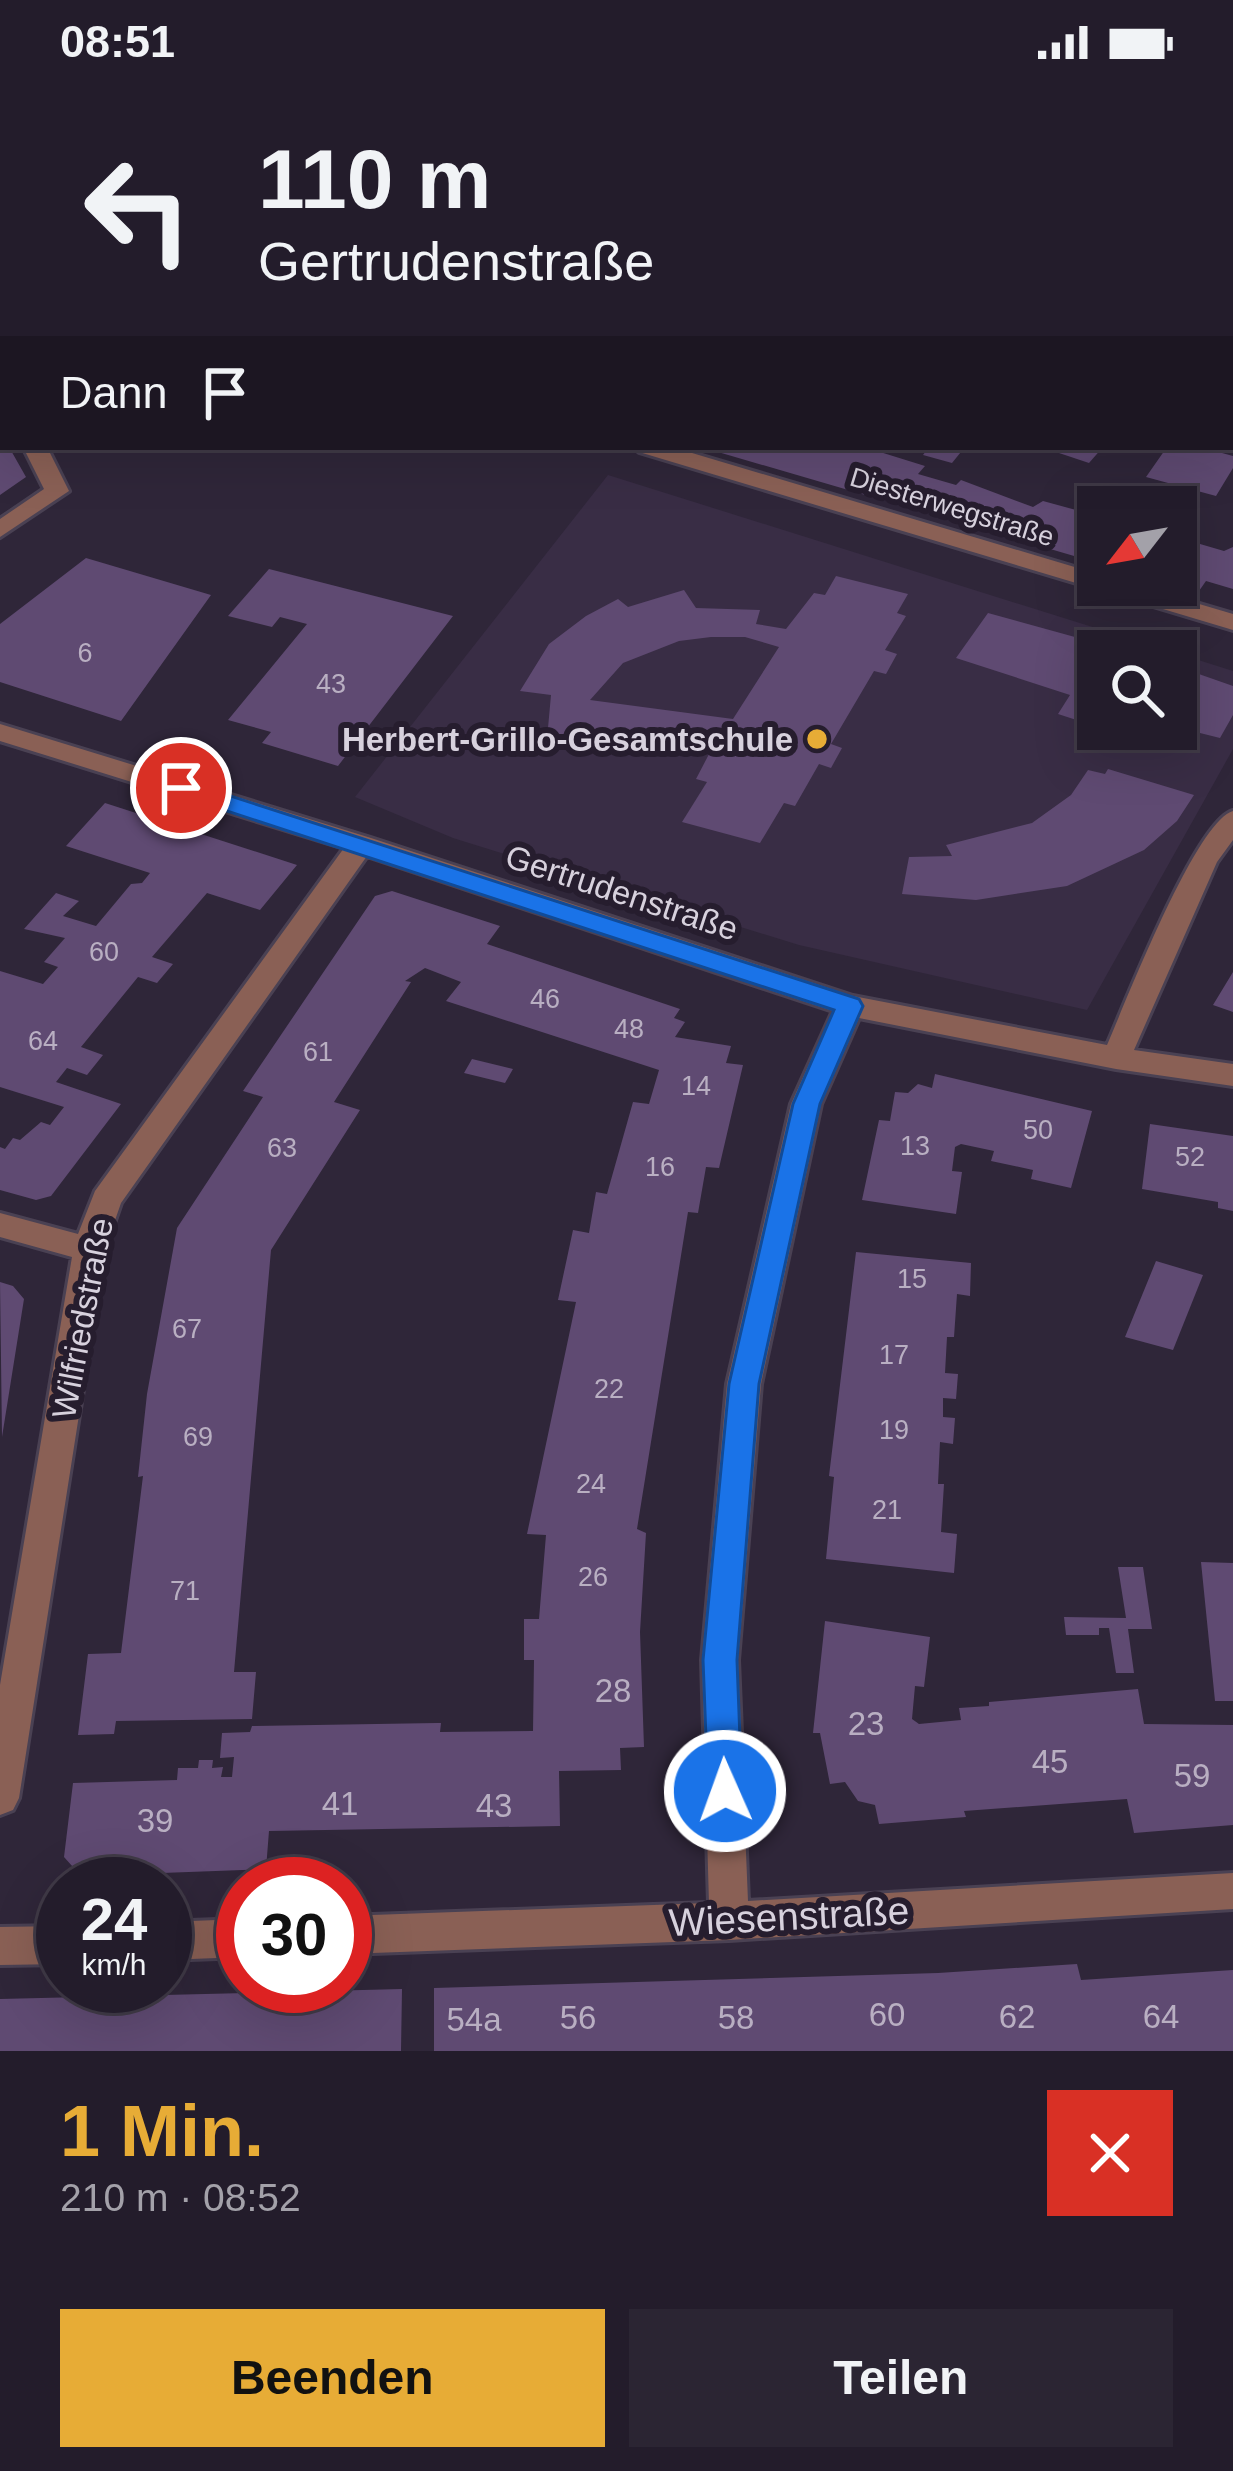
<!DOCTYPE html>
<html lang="de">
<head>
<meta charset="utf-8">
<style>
	:root { --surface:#231c2b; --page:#2b2533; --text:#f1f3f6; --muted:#a3a1a9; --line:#403a47; --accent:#e7ac36 }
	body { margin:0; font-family:Arial,sans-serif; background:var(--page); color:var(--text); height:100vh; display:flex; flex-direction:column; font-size:45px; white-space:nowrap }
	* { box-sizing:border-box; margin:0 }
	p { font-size:39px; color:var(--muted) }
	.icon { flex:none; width:66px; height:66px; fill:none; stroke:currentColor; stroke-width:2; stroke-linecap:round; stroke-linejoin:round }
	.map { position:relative; height:1967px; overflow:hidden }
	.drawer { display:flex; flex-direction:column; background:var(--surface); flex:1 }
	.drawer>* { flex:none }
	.banner { position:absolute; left:0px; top:0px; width:1233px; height:366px; box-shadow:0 12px 48px #0002,0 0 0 3px var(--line); background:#231c2b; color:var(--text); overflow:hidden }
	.needle { width:78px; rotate:239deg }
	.tools { position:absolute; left:1077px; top:402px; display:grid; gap:24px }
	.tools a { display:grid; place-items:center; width:120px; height:120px; border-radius:0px; background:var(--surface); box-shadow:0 12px 48px #0002,0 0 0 3px var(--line); font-size:60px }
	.speed { position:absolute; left:36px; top:1773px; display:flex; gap:24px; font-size:60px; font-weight:700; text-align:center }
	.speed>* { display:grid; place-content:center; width:156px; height:156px; border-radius:50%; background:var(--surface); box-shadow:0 12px 48px #0002,0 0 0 3px var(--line); line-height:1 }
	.speed small { font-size:30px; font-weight:400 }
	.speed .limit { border:18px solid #d22; background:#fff; color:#111 }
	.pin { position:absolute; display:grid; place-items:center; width:102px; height:102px; color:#fff; margin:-51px; border:6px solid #fff; border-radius:50%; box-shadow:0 3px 12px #0007 }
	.me { position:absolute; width:132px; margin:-66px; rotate:358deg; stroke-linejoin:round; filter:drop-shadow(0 0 9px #0008) }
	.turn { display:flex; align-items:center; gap:42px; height:252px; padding:0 60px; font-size:54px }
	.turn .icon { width:156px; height:156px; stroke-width:2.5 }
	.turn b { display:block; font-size:84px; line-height:102px }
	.then { display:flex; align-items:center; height:114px; padding:0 60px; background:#0003; gap:24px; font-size:45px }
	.round { display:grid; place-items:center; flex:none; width:126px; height:126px; border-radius:0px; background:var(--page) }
	.overview { display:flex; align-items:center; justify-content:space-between; height:204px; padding:0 60px }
	h1 { font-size:72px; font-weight:600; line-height:90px; color:var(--accent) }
	.button { display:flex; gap:24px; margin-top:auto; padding:24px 60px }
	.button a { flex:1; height:138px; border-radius:0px; background:var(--accent); color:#111; font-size:48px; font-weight:600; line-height:138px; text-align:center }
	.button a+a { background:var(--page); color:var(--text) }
	.status { display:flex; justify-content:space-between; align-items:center; height:84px; padding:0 60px; background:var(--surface); direction:ltr }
	.status svg { height:33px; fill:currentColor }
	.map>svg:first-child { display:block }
	.built { fill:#392d45 }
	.building { fill:#5f4a72; fill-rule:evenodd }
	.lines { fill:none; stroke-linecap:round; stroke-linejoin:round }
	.minor-casing { stroke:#4a4153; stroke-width:6 }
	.minor { fill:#8a6055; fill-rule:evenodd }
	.route { fill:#1a73e8; stroke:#114b97; stroke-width:3 }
	.poi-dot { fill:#e7ac36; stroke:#261d2e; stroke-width:4.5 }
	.labels { text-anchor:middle; stroke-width:12; stroke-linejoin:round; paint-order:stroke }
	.far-street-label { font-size:27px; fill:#d7d1dd; stroke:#261d2e }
	.number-label { font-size:27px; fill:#b9afc2 }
	.poi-label { font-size:33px; font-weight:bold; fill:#d7d1dd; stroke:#261d2e; text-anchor:end }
	.street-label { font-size:33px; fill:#d7d1dd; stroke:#261d2e }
	.near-number-label { font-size:33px; fill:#b9afc2 }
	.near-street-label { font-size:39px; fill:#d7d1dd; stroke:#261d2e }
</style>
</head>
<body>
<div class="status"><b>08:51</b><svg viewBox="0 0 49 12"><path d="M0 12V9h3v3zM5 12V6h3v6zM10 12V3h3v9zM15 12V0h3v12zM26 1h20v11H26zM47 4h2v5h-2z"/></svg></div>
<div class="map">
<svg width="1233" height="1967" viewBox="0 0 1233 1967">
	<rect width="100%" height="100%" fill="#2f2639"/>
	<path class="built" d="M608 391 1169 567H1098V645H1176V569L1233 587V665L1087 926 799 861 453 754 355 713Z"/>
	<path class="building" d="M0 363H9L26 393 0 411Z
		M701 363H864L925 382 918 390 956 401 961 396 1033 423 1043 417 1098 432V479Z
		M929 363H965L952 379 923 371Z
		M1061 363H1103L1089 379 1056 368Z
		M1167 363H1200L1233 372V384L1216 412 1146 393Z
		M1183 455 1224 467 1233 463V505L1206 497 1199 507 1176 501V459Z
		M86 474 211 511 121 637 0 598V540Z
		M269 485 453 532 338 682 262 659 271 648 228 636 307 540 280 533 272 543 228 532Z
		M836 492 908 510 897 529 906 532 885 566 897 570 886 590 874 587 831 660 842 664 831 684 819 680 795 722 784 719 760 759 682 738 707 698 696 695 719 651 682 664 622 668 618 649 547 655 551 611 520 607 549 560 586 532 618 515 628 523 684 506 696 524 760 526 756 540 786 545 814 509 825 511ZM711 553H745L779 563 733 635 590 616 623 579 679 557Z
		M988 529 1122 566 1098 567V643L1058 630 1070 611 956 574Z
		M1176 582 1233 602V631L1220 654 1176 643Z
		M1108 685 1194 711 1177 737 1144 766 1067 802 976 816 902 810 909 773 952 772 946 761 1032 739 1071 711 1088 686 1105 690Z
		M105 719 297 781 260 826 207 809 152 873 173 880 157 899 138 893 81 963 103 971 87 991 67 984 56 998 121 1020 51 1112 36 1116 0 1106V1063L5 1065 13 1054 20 1056 41 1038 50 1041 64 1023 0 1003V887L43 900 58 883 44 878 65 854 24 845 56 809 79 817 63 832 96 842 131 800 142 799 150 789 66 762Z
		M392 807 500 842 487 860 680 925 674 934 685 938 675 953 731 962 726 979 743 981 719 1084 706 1083 698 1129 688 1128 637 1445 646 1449 640 1548 644 1663 620 1664 621 1686 559 1687 560 1742 269 1747 266 1785 81 1792 64 1773 73 1699 177 1696 178 1684H198L199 1676H213L212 1684 223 1683 221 1693H232L234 1673 220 1674 222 1649 250 1648 252 1642 437 1639H441L440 1648 533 1647 534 1576H524V1535H539L546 1451 527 1450 576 1218 558 1216 573 1146 589 1149 596 1108 607 1110 633 1018 649 1020 659 986 446 917 461 898 425 884 405 897 411 898 334 1018 360 1026 271 1166 234 1588H256L252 1635 116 1637 114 1650 78 1651 88 1570 121 1569 143 1392 138 1393 147 1310 177 1144 263 1013 243 1007 375 812Z
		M1233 888V928L1213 921Z
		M472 975 513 985 505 999 464 989Z
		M935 990 1092 1027 1071 1104 1031 1095 1033 1086 991 1077 994 1067 961 1060 955 1063 952 1087 962 1088 956 1130 862 1116 879 1036 890 1037 895 1008 908 1009 918 1000 932 1004Z
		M1150 1040 1233 1052V1127L1218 1124V1118L1142 1105Z
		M856 1168 971 1179 970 1212 957 1210 954 1253H947L945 1289 958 1290 956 1315 943 1314V1333L955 1334 953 1360 940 1358 938 1400H944L941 1448 957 1450 954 1489 826 1475 834 1393 829 1392Z
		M1156 1177 1203 1191 1173 1266 1125 1253Z
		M0 1198 13 1202 24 1215 2 1353Z
		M1201 1478 1233 1479V1617H1215Z
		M1118 1483H1143L1152 1545H1128L1134 1589H1116L1109 1544H1099V1551H1066L1064 1533 1126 1534Z
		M825 1537 930 1553 924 1603 915 1602 912 1635 919 1640 961 1636 959 1624 989 1622V1618L1138 1605 1144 1640 1233 1641V1741L1134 1749 1127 1715 964 1727 966 1733 879 1740 875 1721 858 1717 845 1698 830 1700 820 1649H813Z
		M1077 1880 1081 1896 1233 1886V1967H434V1904L938 1889Z
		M402 1905 401 1967H0V1915Z"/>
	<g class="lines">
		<g class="minor-casing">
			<path id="minor" d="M296 0H321L294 3Z
				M594 0H638L640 3H596Z
				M923 0H944L921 3Z
				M3 124V136L0 137V125Z
				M0 296H3V310H0Z
				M23 363H47L69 407 0 453V435L44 405Z
				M635 363H672L1098 490V501H1135L1233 530V546L639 368Z
				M0 640 371 754 853 912 1107 961C1125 920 1196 737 1233 727V756L1217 778 1134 966 1233 980V1002L1116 985 859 934 821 1020 761 1300 738 1576 748 1817 1233 1789V1825L729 1856 345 1870V1832L709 1819 702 1576 727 1300 791 1020 833 927 367 772 121 1119 105 1165 19 1714 13 1726 0 1731V1601L72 1173 0 1153V1129L78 1150 95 1107 344 764 0 657Z
				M243 1835V1873L165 1876V1838Z
				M63 1842V1880L0 1881V1843Z"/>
		</g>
		<use href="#minor" class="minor"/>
	</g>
	<path class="route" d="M181 696 859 915 863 922 820 1020 759 1300 737 1576 742 1707 737 1718 725 1722 713 1718 708 1707 703 1576 729 1300 793 1020 834 926 172 709V698Z"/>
	<circle class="poi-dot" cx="817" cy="655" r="12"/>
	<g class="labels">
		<g class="far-street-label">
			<text transform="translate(952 423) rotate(17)" y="9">Diesterwegstraße</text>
		</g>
		<g class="number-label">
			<text x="85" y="578">6</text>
			<text x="331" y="609">43</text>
			<text x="104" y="877">60</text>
			<text x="545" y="924">46</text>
			<text x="629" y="954">48</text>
			<text x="43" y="966">64</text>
			<text x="318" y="977">61</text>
			<text x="696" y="1011">14</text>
			<text x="1038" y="1055">50</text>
			<text x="915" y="1071">13</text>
			<text x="282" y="1073">63</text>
			<text x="1190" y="1082">52</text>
			<text x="660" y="1092">16</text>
			<text x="912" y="1204">15</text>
			<text x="187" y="1254">67</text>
			<text x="894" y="1280">17</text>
			<text x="609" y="1314">22</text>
			<text x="894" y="1355">19</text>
			<text x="198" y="1362">69</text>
			<text x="591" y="1409">24</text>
			<text x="887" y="1435">21</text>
			<text x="593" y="1502">26</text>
			<text x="185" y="1516">71</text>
		</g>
		<g class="poi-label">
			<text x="793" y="667">Herbert-Grillo-Gesamtschule</text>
		</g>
		<g class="street-label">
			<text transform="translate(622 808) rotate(18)" y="12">Gertrudenstraße</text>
			<text transform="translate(82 1234) rotate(-79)" y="12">Wilfriedstraße</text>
		</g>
		<g class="near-number-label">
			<text x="613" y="1618">28</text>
			<text x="866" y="1651">23</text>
			<text x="1050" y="1689">45</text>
			<text x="1192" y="1703">59</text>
			<text x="340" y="1731">41</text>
			<text x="494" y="1733">43</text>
			<text x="155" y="1748">39</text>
			<text x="887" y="1942">60</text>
			<text x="1017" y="1944">62</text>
			<text x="1161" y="1944">64</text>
			<text x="578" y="1945">56</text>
			<text x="736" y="1945">58</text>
			<text x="474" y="1947">54a</text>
		</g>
		<g class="near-street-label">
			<text transform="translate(789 1832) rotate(-3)" y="14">Wiesenstraße</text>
		</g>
	</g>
</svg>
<div class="tools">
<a><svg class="needle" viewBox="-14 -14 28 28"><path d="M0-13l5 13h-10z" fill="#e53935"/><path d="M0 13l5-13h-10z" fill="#a3a1a9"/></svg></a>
<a><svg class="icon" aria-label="search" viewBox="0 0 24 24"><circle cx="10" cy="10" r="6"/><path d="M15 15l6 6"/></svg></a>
</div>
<div class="speed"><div>24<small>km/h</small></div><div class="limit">30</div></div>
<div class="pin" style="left:181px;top:704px;background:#d93025"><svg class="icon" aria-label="arrive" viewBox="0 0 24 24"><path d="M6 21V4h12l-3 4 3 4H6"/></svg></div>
<svg class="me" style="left:725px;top:1707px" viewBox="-20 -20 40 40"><circle r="17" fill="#1a73e8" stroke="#fff" stroke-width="3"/><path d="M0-11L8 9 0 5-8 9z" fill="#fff"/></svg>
<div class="banner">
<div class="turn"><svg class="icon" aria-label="left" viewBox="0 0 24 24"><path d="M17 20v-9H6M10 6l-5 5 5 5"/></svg><div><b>110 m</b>Gertrudenstraße</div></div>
<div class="then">Dann<svg class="icon" aria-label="arrive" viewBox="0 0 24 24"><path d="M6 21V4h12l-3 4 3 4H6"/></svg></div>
</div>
</div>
<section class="drawer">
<div class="overview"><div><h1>1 Min.</h1><p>210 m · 08:52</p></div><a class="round" style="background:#d93025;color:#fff"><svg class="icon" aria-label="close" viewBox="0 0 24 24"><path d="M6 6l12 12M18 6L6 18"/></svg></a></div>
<div class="button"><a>Beenden</a><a>Teilen</a></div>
</section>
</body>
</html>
